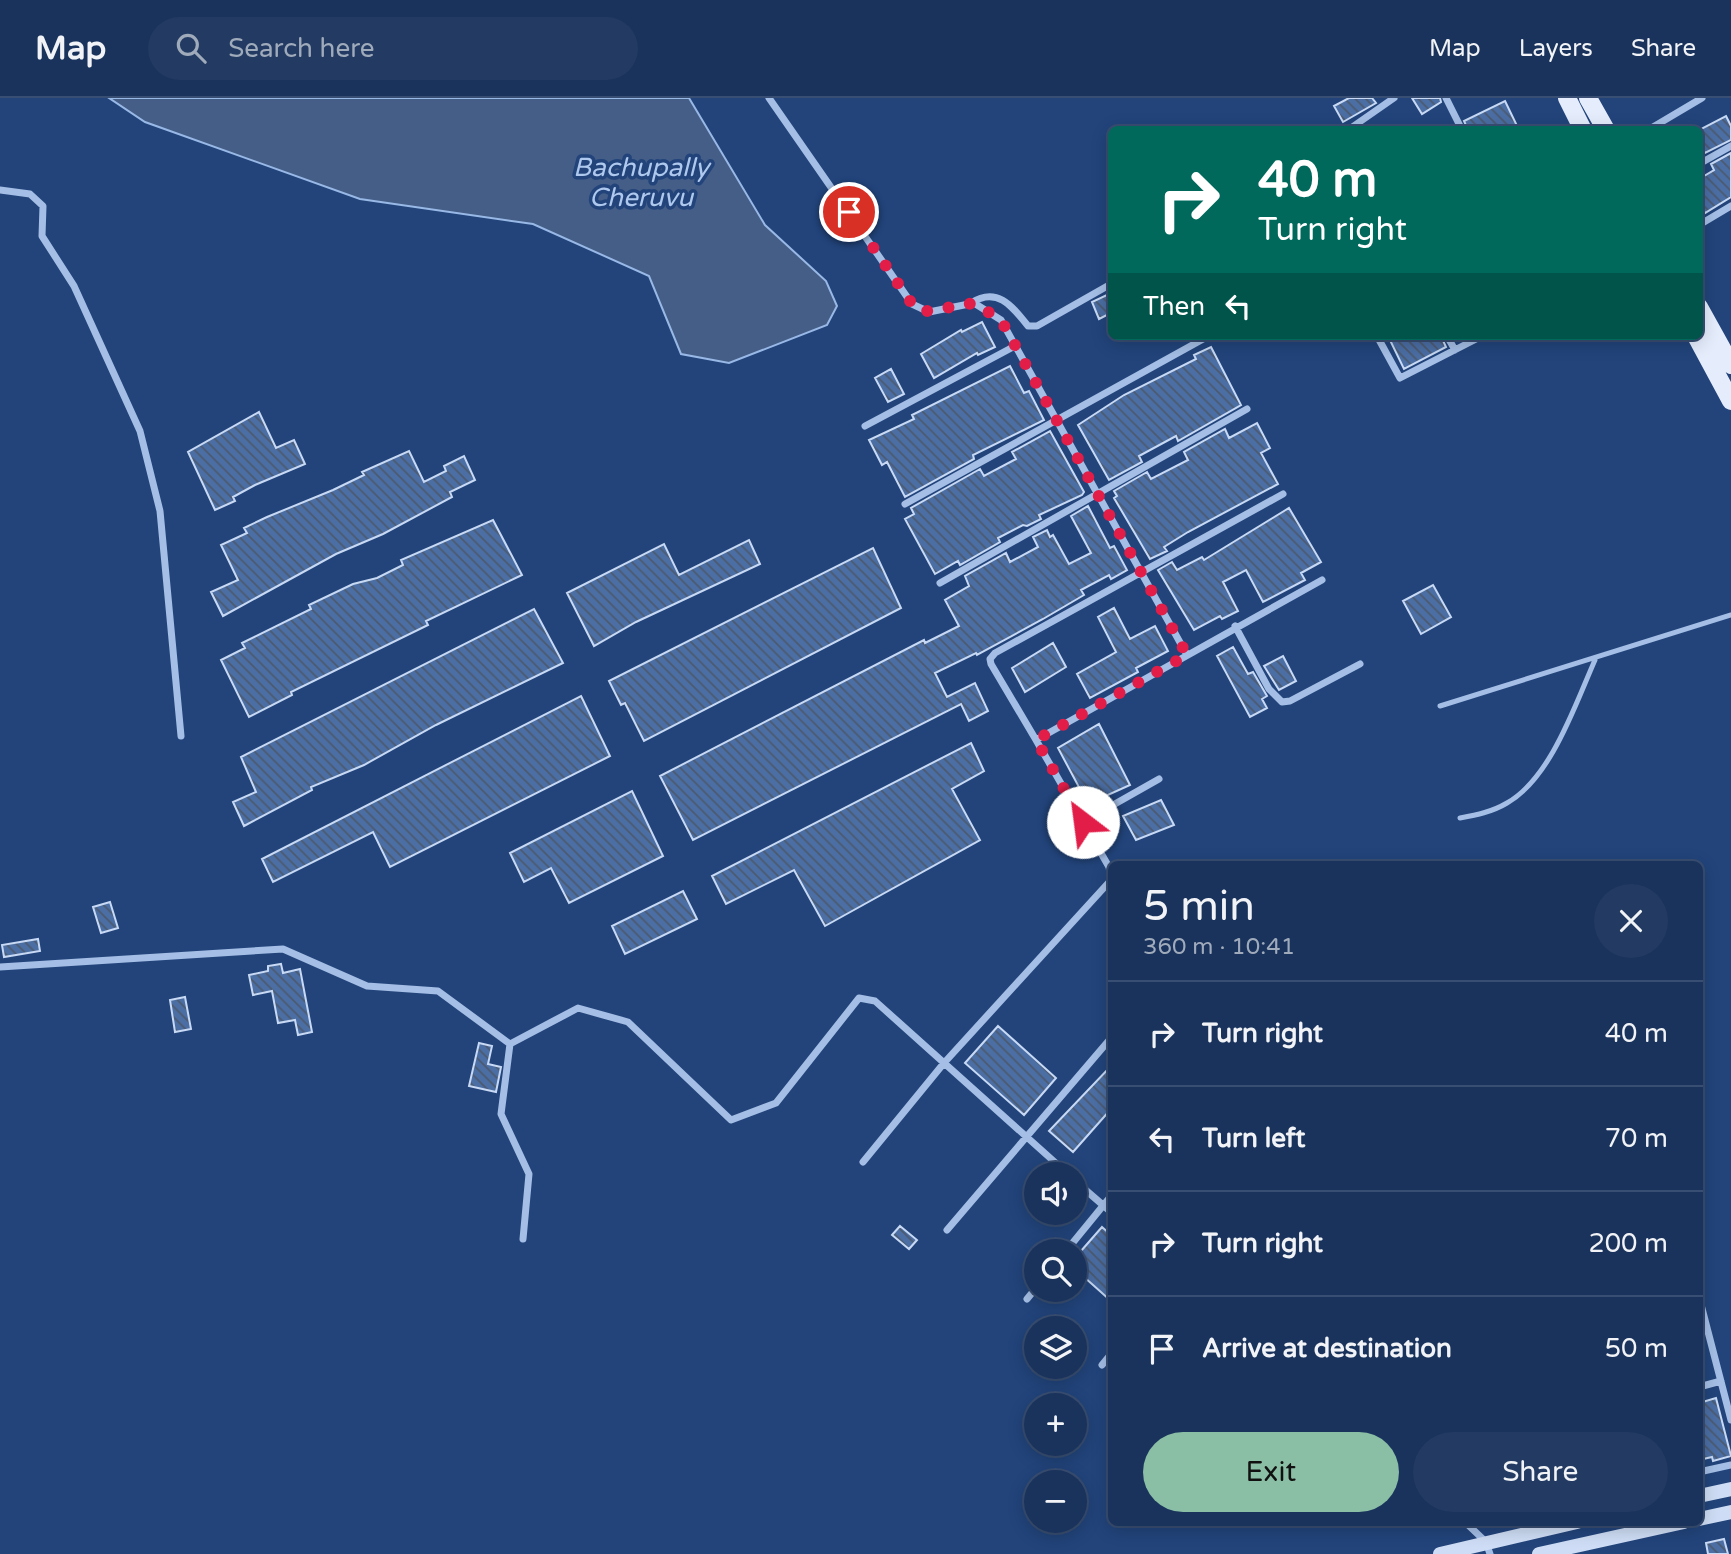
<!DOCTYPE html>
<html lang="en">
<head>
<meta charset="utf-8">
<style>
	:root { --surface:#1a335c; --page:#233b62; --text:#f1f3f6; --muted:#9faabb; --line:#384e72; --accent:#8abfa5 }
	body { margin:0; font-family:"Varela Round",sans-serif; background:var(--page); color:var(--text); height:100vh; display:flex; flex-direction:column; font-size:26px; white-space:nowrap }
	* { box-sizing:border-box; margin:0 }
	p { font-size:23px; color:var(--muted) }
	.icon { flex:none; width:38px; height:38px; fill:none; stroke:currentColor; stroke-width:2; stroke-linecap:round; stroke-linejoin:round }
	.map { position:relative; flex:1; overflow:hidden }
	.side { position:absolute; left:1108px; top:763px; width:595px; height:665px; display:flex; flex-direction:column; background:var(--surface); border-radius:10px; box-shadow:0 4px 18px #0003,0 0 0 2px var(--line) }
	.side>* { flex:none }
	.guide { position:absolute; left:1108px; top:28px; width:595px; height:214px; border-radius:10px; box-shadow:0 4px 18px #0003,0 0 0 2px var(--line); background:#00695c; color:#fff; overflow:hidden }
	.controls { position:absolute; left:1024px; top:1064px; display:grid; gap:14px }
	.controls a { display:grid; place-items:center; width:63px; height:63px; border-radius:50%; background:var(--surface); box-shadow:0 4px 18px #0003,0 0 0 2px var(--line); font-size:35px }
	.pin { position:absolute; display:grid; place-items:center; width:60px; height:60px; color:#fff; margin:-30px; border:4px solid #fff; border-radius:50%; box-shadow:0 2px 7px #0007 }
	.me { position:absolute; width:77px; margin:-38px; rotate:330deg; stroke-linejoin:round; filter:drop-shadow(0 0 5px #0008) }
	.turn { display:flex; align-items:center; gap:24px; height:147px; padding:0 35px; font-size:32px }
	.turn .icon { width:91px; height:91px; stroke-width:2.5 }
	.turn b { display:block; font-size:49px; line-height:60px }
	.then { display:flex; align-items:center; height:66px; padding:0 35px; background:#0003; gap:14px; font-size:26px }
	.round { display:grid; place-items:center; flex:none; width:74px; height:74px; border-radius:37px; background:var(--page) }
	.summary { display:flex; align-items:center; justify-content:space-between; height:119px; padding:0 35px }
	h1 { font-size:42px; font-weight:600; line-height:52px }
	.button { display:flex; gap:14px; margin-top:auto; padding:14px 35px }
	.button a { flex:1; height:80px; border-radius:42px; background:var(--accent); color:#111; font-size:28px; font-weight:600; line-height:80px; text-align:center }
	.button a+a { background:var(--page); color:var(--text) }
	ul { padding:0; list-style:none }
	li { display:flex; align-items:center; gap:21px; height:105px; padding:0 35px; border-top:2px solid var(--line) }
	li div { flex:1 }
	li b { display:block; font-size:26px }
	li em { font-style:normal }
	header { display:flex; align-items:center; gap:42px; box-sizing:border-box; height:98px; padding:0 35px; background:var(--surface); border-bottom:2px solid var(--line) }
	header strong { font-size:33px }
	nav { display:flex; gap:38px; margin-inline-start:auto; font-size:24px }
	.search { width:490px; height:63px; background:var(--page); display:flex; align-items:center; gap:18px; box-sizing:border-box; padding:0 24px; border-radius:38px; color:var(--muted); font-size:26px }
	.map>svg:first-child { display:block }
	.water { fill:#455e87; stroke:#98b8e6; stroke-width:2 }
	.building { fill:url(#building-back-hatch); stroke:#c7d9f4; stroke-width:2 }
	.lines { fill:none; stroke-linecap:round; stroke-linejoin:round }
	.lane { stroke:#a4bee5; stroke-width:5 }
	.street { stroke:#a4bee5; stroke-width:7 }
	.secondary { stroke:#ceddf5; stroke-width:14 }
	.primary { stroke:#e5edfd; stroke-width:18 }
	.route { stroke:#e11d48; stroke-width:12; stroke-dasharray:0 21.6 }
	.labels { text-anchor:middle; stroke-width:7; stroke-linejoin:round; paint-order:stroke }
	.water-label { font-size:26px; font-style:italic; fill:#afc8ed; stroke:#22447b }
</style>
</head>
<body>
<header>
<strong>Map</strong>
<div class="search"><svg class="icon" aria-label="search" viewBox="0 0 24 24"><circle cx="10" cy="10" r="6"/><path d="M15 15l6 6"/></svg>Search here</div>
<nav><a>Map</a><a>Layers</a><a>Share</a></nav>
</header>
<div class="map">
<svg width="1731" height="1456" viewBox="0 0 1731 1456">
	<defs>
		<pattern id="building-back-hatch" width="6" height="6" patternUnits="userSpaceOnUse" patternTransform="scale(1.75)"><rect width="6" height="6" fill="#4b6ea4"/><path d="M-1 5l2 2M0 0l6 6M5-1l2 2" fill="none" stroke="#4c5a6f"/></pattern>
	</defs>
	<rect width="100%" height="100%" fill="#22447b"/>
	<path class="water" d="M109 0H689L765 127 826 183 837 208 827 227 729 265 681 256 649 178 533 126 360 101 145 24Z"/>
	<path class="building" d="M1349 0H1372L1376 5 1343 24 1334 8Z
		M1412 0H1440L1441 4 1422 16Z
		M1505 3 1519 32H1468L1464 23Z
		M1726 18 1731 28V42L1705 55 1699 44V32Z
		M1731 55V99L1705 115 1699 105V81L1714 72 1711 66Z
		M1111 195V215L1099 221 1092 204Z
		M982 224 995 249 978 257 977 255 934 280 921 256 961 232 962 234Z
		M1388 238H1441L1446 249 1404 271Z
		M1211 249 1241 307 1178 343 1176 338 1139 358 1142 364 1109 382 1078 327 1124 297 1196 261 1194 257Z
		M1010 268 1024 295 1029 293 1044 322 973 357 974 361 905 399 887 364 882 367 869 342 914 321 912 317Z
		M891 271 904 296 888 304 875 280Z
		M259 314 276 350 294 342 305 366 255 387 233 399 235 403 215 412 188 354Z
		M1257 325 1270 350 1261 355 1278 386 1188 434 1164 449 1167 453 1150 461 1114 400 1117 398 1114 393 1147 374 1151 381 1188 362 1184 354 1225 331 1229 340Z
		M1050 333 1084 394 1082 397 1039 417 1041 421 1027 428 1023 427 998 440 1000 444 960 467 958 463 935 476 905 421 914 416 911 410 980 371 984 378 1016 361 1012 354Z
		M409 353 424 384 446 373 444 368 464 358 475 382 450 394 452 399 383 436 336 456 223 518 211 494 238 482 221 447 247 435 244 430 267 419 333 392 364 377 362 374Z
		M1088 408 1110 450 1114 448 1127 472 1111 481 1109 477 1081 492 1084 497 1043 521 977 557 976 555 935 575 947 599 975 585 988 613 969 623 961 606 693 742 660 678 924 542 925 545 959 528 945 502 969 488 965 478 1006 455 1010 464 1038 449 1033 439 1047 432 1050 439 1053 437 1069 466 1091 455 1071 418Z
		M1289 410 1321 464 1301 475 1305 482 1263 504 1246 472 1223 484 1238 513 1222 521 1220 518 1194 532 1158 472 1172 464 1177 472 1202 459 1204 462Z
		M493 422 522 477 426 523 428 527 291 594 292 597 249 619 221 562 245 550 242 545 311 511 309 507 353 486 377 480 403 467 401 462Z
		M749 442 760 466 636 524 594 548 567 495 664 446 679 477Z
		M873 450 901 510 644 643 625 605 621 607 609 583Z
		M1433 487 1451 519 1421 536 1403 503Z
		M1114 510 1130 541 1155 528 1168 553 1136 570 1138 574 1090 600 1077 576 1116 554 1098 519Z
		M534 511 563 565 436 627 364 667 311 689 312 692 244 728 233 704 256 694 241 659Z
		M1053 545 1066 569 1025 594 1012 570Z
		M1233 549 1248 576 1253 574 1267 598 1262 601 1267 610 1250 619 1217 558Z
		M1283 558 1296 583 1279 592 1264 568Z
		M581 598 610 658 390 769 373 734 273 784 262 761Z
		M1099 626 1130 687 1088 706 1058 650Z
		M971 645 984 673 952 691 980 742 825 828 794 772 726 806 712 778Z
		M632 693 663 758 569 805 551 770 524 784 510 755Z
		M1161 702 1174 727 1136 742 1123 718Z
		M683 793 697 821 625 856 612 828Z
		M110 804 118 830 101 835 93 809Z
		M38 841 40 853 4 859 2 847Z
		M281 866 283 875 300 871 312 934 298 937 295 922 278 925 272 893 253 897 249 877 268 873V868Z
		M185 899 191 931 175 934 170 902Z
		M998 928 1056 980 1024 1017 965 965Z
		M479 945 492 948 488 966 501 969 496 994 469 988Z
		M1111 968V1011L1073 1054 1049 1033Z
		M900 1128 917 1142 909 1151 892 1137Z
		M1102 1129 1111 1137V1203L1074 1170V1161Z
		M1716 1300 1731 1358 1713 1363 1712 1359 1699 1362V1305Z
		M1724 1441 1728 1456H1708L1706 1445Z"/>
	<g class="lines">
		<path class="lane" d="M1440 608 1731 517
			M1460 720C1476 717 1492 714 1507 705 1551 680 1575 607 1595 562"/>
		<path class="street" d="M769 0 912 206 929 214 974 205 1001 222 1187 557
			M1446 0 1462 32
			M1348 32 1394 0
			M1648 32 1702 0
			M1699 66 1731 48
			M0 92 30 96 43 108 42 138 74 188 140 333 160 413 181 638
			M1699 127 1731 108
			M971 205C997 188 1012 208 1028 228H1037L1111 186
			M1377 238 1400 280 1482 238
			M1447 238 1455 252
			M865 328 1015 248
			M905 406 1205 240
			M940 485 1247 311
			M1235 528 1269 591 1282 604 1290 603 1360 566
			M1036 642 991 566 990 561 995 555 1283 396
			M1083 724 1159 681
			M0 869 283 851 367 888 438 893 510 946 501 1016 529 1076 523 1141
			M510 946 578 910 628 924 731 1022 776 1005 859 900 875 903 1068 1076
			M863 1064 944 965 1111 782 1109 769 1036 642 1322 482
			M1074 1082 1111 1114
			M947 1132 1111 940
			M1066 1153 1111 1098
			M1699 1199 1731 1322
			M1027 1201 1036 1190
			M1102 1267 1111 1256
			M1699 1289 1721 1283
			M1699 1374 1731 1367
			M1465 1424 1486 1444 1490 1456"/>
		<path class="secondary" d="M1699 1398 1731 1391
			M1699 1421 1731 1414
			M1440 1456 1577 1424
			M1539 1456 1684 1424"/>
		<path class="primary" d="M1567 0 1583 32
			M1588 0 1606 32
			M1699 209 1731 267
			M1696 238 1731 303"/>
	</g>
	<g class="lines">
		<path class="route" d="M849 114 912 206 922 214 974 205 1001 222 1187 557 1036 642 1083 724"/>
	</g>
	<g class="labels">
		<g class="water-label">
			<text x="641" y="78">Bachupally<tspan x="641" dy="30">Cheruvu</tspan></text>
		</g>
	</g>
</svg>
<div class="controls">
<a><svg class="icon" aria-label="sound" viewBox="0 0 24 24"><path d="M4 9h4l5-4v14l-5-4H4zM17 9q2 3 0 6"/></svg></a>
<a><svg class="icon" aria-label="search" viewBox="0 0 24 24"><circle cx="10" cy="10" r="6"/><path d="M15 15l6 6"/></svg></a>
<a><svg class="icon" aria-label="layers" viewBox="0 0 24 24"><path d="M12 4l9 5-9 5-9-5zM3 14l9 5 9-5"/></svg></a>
<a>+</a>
<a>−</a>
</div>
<div class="pin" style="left:849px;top:114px;background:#d93025"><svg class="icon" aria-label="arrive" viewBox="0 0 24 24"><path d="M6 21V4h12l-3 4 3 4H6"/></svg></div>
<svg class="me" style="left:1083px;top:724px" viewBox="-20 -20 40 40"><circle r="19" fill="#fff"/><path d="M0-13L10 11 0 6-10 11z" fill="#e11d48"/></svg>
<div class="guide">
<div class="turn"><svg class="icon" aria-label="right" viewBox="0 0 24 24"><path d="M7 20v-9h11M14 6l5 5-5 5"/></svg><div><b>40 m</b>Turn right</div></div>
<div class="then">Then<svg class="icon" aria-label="left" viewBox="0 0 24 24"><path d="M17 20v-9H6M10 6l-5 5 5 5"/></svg></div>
</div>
<section class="side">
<div class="summary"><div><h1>5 min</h1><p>360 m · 10:41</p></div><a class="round"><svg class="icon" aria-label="close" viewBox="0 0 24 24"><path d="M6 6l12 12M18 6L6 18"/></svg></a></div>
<ul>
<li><svg class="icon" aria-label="right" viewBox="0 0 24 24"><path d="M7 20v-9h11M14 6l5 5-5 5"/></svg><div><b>Turn right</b></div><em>40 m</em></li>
<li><svg class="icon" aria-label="left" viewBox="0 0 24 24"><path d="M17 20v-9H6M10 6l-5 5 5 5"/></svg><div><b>Turn left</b></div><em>70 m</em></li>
<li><svg class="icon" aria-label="right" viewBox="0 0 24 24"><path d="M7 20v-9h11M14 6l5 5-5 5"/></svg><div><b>Turn right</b></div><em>200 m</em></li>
<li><svg class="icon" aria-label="arrive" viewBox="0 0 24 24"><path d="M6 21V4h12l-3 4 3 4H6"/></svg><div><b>Arrive at destination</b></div><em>50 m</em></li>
</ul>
<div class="button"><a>Exit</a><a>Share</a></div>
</section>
</div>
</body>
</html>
